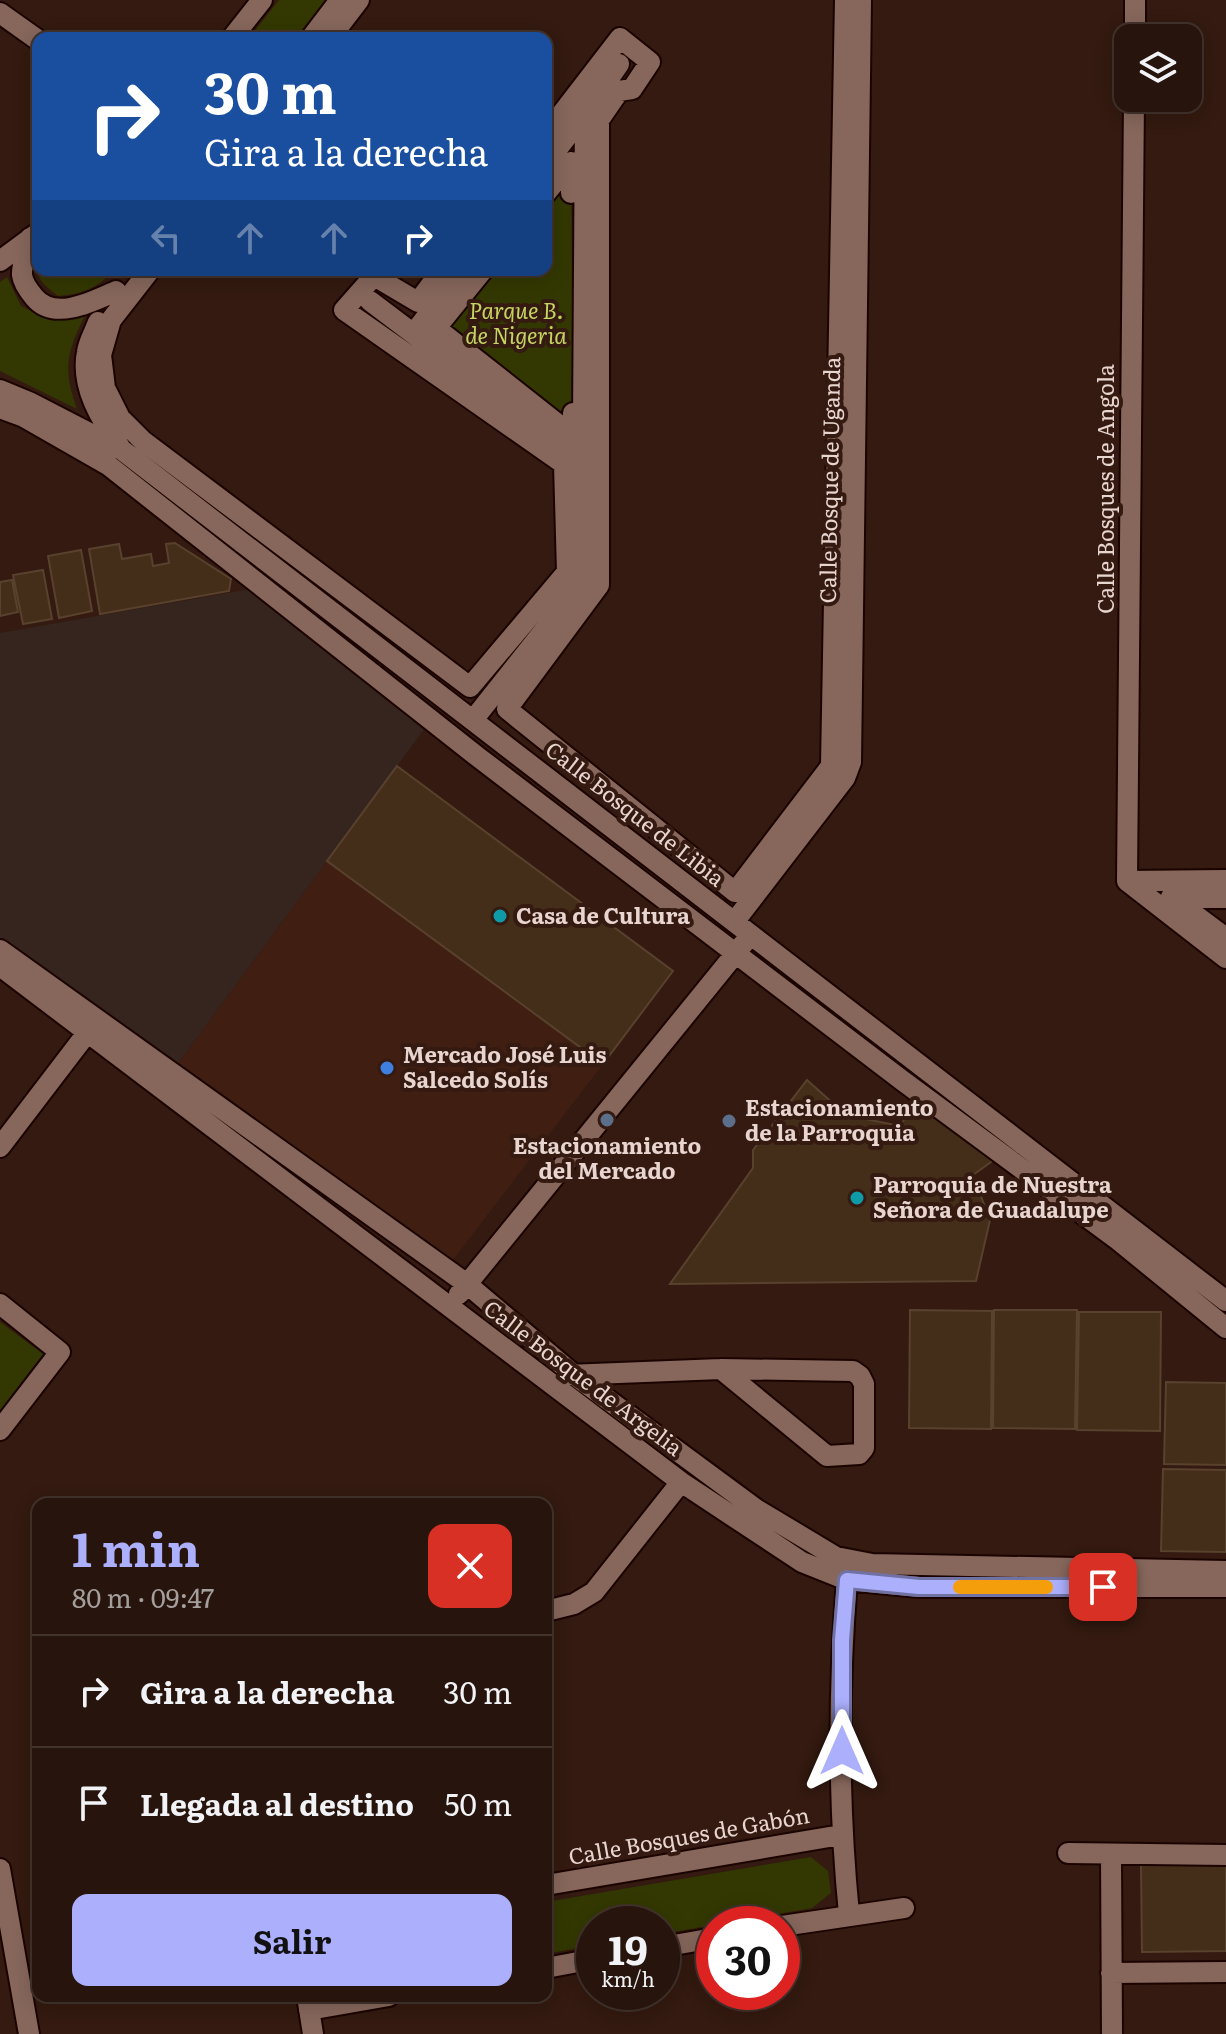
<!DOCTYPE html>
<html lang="es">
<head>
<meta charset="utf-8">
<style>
	:root { --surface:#27140c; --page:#2f1d15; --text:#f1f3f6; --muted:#a49e9d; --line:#43332d; --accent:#acaffb }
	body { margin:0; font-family:Literata,serif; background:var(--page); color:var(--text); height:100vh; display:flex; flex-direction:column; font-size:30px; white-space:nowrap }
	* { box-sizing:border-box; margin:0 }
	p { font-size:26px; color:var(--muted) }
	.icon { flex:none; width:44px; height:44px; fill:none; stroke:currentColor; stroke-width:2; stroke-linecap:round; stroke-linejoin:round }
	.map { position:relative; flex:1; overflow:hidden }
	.drawer { position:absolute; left:32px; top:1498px; width:520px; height:504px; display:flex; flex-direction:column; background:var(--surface); border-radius:16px; box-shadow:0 4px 20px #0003,0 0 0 2px var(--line) }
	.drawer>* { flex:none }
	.top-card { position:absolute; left:32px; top:32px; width:520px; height:244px; border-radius:16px; box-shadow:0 4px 20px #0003,0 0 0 2px var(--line); background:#1a4fa0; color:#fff; overflow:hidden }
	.controls { position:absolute; left:1114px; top:24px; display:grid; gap:16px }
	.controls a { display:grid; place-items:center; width:88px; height:88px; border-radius:16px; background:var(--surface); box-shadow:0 4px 20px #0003,0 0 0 2px var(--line); font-size:40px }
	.speed { position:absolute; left:576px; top:1906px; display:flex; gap:16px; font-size:40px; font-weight:700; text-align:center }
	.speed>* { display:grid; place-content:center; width:104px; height:104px; border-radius:50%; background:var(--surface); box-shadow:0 4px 20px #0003,0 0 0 2px var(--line); line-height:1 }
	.speed small { font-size:20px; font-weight:400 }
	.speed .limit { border:12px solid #d22; background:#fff; color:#111 }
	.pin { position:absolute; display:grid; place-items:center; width:68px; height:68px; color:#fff; margin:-34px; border-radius:16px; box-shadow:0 4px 12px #0006 }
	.me { position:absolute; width:88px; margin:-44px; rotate:0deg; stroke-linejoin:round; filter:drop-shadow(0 0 6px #0008) }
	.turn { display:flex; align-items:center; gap:28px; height:168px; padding:0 40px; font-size:36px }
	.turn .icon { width:104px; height:104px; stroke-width:2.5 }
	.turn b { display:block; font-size:56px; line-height:68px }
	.lanes { display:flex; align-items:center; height:76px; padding:0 40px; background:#0003; justify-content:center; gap:40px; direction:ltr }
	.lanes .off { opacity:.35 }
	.round { display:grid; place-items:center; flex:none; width:84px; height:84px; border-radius:16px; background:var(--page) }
	.overview { display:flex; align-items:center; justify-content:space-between; height:136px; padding:0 40px }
	h1 { font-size:48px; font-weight:700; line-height:60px; color:var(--accent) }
	.action { display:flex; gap:16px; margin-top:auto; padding:16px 40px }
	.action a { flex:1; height:92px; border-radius:16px; background:var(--accent); color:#111; font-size:32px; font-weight:700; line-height:92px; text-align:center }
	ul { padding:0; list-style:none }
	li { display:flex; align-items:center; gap:24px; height:112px; padding:0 40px; border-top:2px solid var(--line) }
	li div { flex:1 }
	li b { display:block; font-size:30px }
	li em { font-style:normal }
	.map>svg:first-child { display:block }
	.built { fill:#401f12 }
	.education { fill:#36241e }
	.green { fill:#333802 }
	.building { fill:#442e1a; stroke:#58412d; stroke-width:2 }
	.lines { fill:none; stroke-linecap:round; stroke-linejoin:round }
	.minor-casing { stroke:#1b0400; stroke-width:24 }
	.minor { stroke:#87675c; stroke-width:20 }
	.route-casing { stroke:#7072a3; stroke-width:20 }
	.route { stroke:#acaffb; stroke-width:14 }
	.slow { stroke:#f59e0b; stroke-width:14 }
	.culture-dot { fill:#0f9aa8; stroke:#341a10; stroke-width:3 }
	.shop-dot { fill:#3f7fe0; stroke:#341a10; stroke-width:3 }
	.service-dot { fill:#5c6f8a; stroke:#341a10; stroke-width:3 }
	.labels { text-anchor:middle; stroke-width:8; stroke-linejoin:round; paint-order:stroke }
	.park-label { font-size:22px; font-style:italic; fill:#c6d462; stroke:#341a10 }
	.street-label { font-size:22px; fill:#e8d5cf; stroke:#341a10 }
	.poi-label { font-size:22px; font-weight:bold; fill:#e8d5cf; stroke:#341a10; text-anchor:start }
</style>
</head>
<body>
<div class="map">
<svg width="1226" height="2034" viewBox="0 0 1226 2034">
	<rect width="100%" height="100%" fill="#341a10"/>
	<path class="built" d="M327 861 603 1064 446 1269 171 1073Z"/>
	<path class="education" d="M262 587 431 720 171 1073 0 943V633Z"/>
	<path class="green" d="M279 0H325L296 38H249Z
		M571 162 573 436 436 328 483 270H546V193Z
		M38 260V270H113C98 289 81 294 58 296 46 287 32 276 38 260Z
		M7 277 21 306 40 315 84 317C66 355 63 369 77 409L0 371V282Z
		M0 1322 43 1354 0 1410Z
		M811 1857 828 1871 831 1893 812 1908 662 1934V1924H594V1945L546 1954V1902Z"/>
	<path class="building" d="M175 543 231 579 229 591 100 614 89 549 119 544 122 559 151 554 153 566 169 563 166 544Z
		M81 550 92 611 59 618 48 556Z
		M43 570 52 619 23 624 13 575Z
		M12 580 18 612 0 616V582Z
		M397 766 673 971 603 1064 327 861Z
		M807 1080 846 1115 900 1126 921 1094 1002 1154 973 1175 990 1220 976 1281 670 1284 753 1168V1150Z
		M910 1310 992 1311 991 1429 909 1428Z
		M994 1310H1077L1075 1429 993 1428Z
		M1079 1312H1161L1160 1431 1077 1430Z
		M1166 1382 1226 1383V1465L1164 1464Z
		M1163 1469 1226 1470V1552L1161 1551Z
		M1226 1864V1951L1142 1952 1141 1865Z"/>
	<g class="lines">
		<g class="minor-casing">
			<path id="minor" d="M0 13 38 40
				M232 38 262 0
				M311 38 340 0
				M330 38 359 0
				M1135 38V0
				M546 134 620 38 650 62 632 89 619 91 599 120V585L507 709 735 892 831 766 845 0
				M546 164 585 113 619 64
				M546 193 571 162V193
				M30 238C28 249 21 265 22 275 23 283 29 291 34 297 54 322 94 301 116 291
				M0 261 35 235
				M150 270 111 320 101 355 105 388 120 418 143 441 470 687 567 572 564 464 344 310 374 276 418 302 442 270
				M483 270 436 328 573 436V413
				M370 301 578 458
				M98 322C95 331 88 342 87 352 80 386 101 420 120 447
				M417 329 463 270
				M0 390 29 402 122 450 1226 1301
				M0 408 24 417 108 465 478 757 903 1081 1118 1240 1226 1328
				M473 720 577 589 582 579 585 113
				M1127 881 1134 98
				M1127 881 1226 958
				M1127 881 1226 880
				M1171 897 1226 938
				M1171 897 1226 898
				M735 921 845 778 851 762 861 0
				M0 950 467 1284 573 1374 756 1509 836 1557 872 1564 1226 1571
				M0 966 681 1482 802 1562 847 1580 919 1587H1226
				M0 1147 87 1033
				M459 1294 744 943
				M0 1304 60 1352 0 1430
				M567 1375 721 1369 853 1371 860 1376 864 1384V1448L859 1454 827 1456 721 1369
				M847 1580C838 1691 838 1803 849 1914
				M546 1611 574 1604 594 1592 681 1482
				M1068 1853 1226 1855
				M1111 1855 1112 2034
				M0 1869 29 2034
				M546 1885 841 1835
				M782 1926 904 1908
				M662 1947 714 1938
				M546 1968 594 1959
				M1111 1973 1226 1972
				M307 1996 313 2034
				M309 2010 389 1996"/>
		</g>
		<use href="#minor" class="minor"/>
	</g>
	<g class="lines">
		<g class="route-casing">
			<path id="route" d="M842 1751V1640L847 1580 919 1587H1103"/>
		</g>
		<use href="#route" class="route"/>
		<path class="slow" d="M960 1587H1046"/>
	</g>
	<g class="culture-dot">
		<circle cx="500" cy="916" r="8"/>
		<circle cx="857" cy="1198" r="8"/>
	</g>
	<circle class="shop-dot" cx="387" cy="1068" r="8"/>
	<g class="service-dot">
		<circle cx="607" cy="1120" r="8"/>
		<circle cx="729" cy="1121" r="8"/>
	</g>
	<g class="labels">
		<g class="park-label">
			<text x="516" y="319">Parque B.<tspan x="516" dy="25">de Nigeria</tspan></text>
		</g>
		<g class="street-label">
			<text transform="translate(830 480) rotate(-89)" y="8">Calle Bosque de Uganda</text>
			<text transform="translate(1106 489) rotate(-90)" y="8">Calle Bosques de Angola</text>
			<text transform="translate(635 814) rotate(38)" y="8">Calle Bosque de Libia</text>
			<text transform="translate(583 1378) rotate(37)" y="8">Calle Bosque de Argelia</text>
			<text transform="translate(689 1836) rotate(-10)" y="8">Calle Bosques de Gabón</text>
		</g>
		<g class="poi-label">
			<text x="516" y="924">Casa de Cultura</text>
			<text x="403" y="1063">Mercado José Luis<tspan x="403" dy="25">Salcedo Solís</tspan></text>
			<text x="745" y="1116">Estacionamiento<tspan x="745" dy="25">de la Parroquia</tspan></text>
			<text x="607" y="1154" text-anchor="middle">Estacionamiento<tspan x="607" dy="25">del Mercado</tspan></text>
			<text x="873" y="1193">Parroquia de Nuestra<tspan x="873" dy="25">Señora de Guadalupe</tspan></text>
		</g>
	</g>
</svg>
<div class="controls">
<a><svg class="icon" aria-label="layers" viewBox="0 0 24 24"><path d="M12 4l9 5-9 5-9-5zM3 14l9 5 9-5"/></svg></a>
</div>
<div class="speed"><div>19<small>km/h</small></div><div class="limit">30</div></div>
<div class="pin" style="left:1103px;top:1587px;background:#d93025"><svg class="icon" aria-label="arrive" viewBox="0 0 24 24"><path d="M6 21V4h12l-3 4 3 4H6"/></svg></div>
<svg class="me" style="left:842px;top:1751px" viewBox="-20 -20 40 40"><path d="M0-17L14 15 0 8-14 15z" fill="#acaffb" stroke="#fff" stroke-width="4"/></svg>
<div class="top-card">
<div class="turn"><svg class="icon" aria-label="right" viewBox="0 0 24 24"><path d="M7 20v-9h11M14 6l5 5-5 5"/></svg><div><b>30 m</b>Gira a la derecha</div></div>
<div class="lanes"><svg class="icon off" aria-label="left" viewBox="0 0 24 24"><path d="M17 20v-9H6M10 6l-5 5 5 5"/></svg><svg class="icon off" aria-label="ahead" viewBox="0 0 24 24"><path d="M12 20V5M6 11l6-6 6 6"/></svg><svg class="icon off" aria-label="ahead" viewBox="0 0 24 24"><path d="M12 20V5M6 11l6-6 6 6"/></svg><svg class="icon" aria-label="right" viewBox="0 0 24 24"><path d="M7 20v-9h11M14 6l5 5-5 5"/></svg></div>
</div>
<section class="drawer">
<div class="overview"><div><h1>1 min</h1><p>80 m · 09:47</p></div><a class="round" style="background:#d93025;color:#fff"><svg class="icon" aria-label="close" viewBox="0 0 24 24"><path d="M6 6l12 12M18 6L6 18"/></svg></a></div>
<ul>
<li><svg class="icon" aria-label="right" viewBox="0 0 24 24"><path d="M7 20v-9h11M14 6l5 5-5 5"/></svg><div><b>Gira a la derecha</b></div><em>30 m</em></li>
<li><svg class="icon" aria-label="arrive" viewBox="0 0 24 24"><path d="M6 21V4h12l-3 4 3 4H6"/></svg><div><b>Llegada al destino</b></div><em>50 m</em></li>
</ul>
<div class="action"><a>Salir</a></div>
</section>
</div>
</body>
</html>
